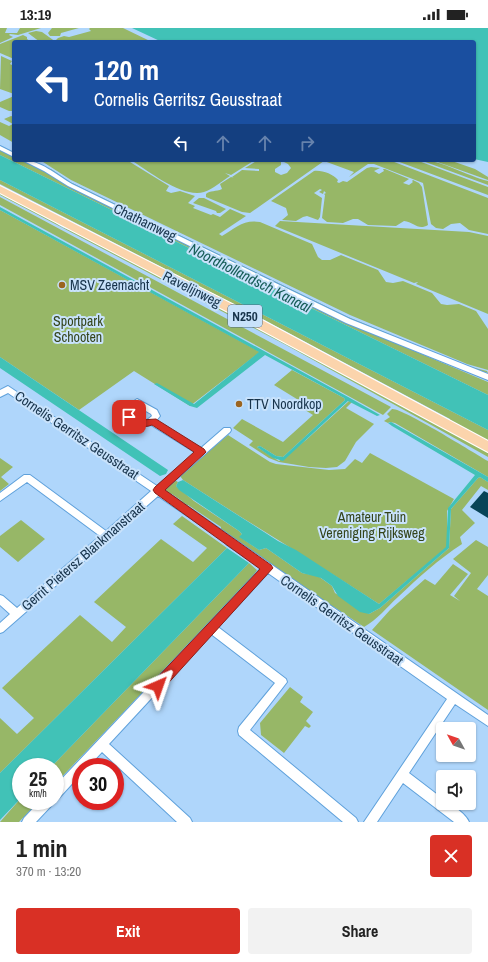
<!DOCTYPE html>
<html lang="en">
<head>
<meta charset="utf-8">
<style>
	:root { --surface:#fff; --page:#f2f2f2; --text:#222; --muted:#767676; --accent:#d93025 }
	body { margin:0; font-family:"Archivo Narrow",sans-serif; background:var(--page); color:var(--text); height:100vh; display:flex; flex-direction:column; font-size:15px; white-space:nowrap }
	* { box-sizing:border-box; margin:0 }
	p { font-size:13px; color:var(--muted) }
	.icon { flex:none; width:22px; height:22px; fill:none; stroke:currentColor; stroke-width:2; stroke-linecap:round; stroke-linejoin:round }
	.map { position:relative; height:794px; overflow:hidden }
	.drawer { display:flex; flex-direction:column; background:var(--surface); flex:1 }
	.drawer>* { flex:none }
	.banner { position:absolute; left:12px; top:12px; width:464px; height:122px; border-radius:4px; box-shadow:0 1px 3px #0004; background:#1a4fa0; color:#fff; overflow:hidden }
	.needle { width:26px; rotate:310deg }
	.buttons { position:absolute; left:436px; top:694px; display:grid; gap:8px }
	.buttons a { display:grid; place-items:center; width:40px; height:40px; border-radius:4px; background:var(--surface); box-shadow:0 1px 3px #0004; font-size:20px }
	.speed { position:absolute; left:12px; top:730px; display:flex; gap:8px; font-size:20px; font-weight:700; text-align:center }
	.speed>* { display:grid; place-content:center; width:52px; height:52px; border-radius:50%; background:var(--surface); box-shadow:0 1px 3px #0004; line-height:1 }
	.speed small { font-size:10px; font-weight:400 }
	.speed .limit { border:6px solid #d22; background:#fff; color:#111 }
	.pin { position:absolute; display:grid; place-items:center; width:34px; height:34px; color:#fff; margin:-17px; border-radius:8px; box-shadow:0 2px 6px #0006 }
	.me { position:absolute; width:44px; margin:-22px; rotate:43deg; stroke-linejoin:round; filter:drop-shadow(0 0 3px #0008) }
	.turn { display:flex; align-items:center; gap:14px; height:84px; padding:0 16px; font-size:18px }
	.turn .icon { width:52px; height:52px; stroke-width:2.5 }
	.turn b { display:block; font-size:28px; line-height:34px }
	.lanes { display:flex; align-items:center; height:38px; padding:0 16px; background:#0003; justify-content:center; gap:20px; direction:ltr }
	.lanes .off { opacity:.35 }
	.round { display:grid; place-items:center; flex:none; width:42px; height:42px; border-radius:4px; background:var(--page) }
	.head { display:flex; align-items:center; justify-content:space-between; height:68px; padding:0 16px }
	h1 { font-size:24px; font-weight:800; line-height:30px }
	.primary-button { display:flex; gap:8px; margin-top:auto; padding:8px 16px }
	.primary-button a { flex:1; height:46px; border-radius:4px; background:var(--accent); color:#fff; font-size:16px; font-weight:800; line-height:46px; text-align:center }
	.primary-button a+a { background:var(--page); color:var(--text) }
	.status { display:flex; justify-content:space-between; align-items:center; height:28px; padding:0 20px; background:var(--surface); direction:ltr }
	.status svg { height:11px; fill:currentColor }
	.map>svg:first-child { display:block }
	.green { fill:#97b767 }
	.water { fill:#41c2b7 }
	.building { fill:#084458 }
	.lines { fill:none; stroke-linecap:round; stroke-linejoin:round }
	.street-casing { stroke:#5fa1db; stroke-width:2 }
	.primary-casing { stroke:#fff; stroke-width:2 }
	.street { fill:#fff; fill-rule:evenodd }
	.primary { fill:#fbd4ac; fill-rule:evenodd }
	.route { fill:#d93025; stroke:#8d1f18 }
	.poi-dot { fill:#9b641f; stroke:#c8e2fb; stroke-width:1.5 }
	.labels { text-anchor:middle; stroke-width:4; stroke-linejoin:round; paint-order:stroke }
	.shield { fill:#c8e2fb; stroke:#4c6880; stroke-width:1 }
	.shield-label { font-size:13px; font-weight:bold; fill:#17334b }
	.street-label { font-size:14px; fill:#17334b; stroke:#c8e2fb }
	.poi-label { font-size:14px; fill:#17334b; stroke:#c8e2fb; text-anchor:start }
	.park-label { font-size:14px; fill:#34441a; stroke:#c8e2fb }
	.water-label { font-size:15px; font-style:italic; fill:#165d58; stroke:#c8e2fb }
</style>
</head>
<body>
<div class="status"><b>13:19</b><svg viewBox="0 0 49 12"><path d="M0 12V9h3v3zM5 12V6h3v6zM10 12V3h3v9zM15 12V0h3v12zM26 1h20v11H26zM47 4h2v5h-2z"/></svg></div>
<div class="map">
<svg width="488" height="794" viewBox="0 0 488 794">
	<rect width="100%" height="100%" fill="#afd6fb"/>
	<path class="green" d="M0 0H7L5 5H17L20 0H41L18 7 10 6 9 7 13 9 0 15Z
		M52 0H79L61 5 60 8H50L48 5Z
		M90 0H123L152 14H58L56 12 58 10 64 8 69 9 91 3 89 1Z
		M36 3 42 4 56 14H40L28 5Z
		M23 7 27 9V11L31 14H14V31L0 25V16Z
		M1 28 12 33 10 36 14 38V66L0 61Z
		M14 68V83H9L0 79V74Z
		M11 88 14 89V115L0 107V94L9 98 13 96 4 91Z
		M0 122 14 129V132C33 132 50 148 66 157L348 295 488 354V367L0 127Z
		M40 132H117L123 134H130L169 158 166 163 171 165 180 163 195 168 188 175 195 178 193 180 211 187 213 186 220 189 230 181 246 188 219 206 222 208C235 200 244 191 260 194L312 216 318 229 322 232H330L341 227 378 242 386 254 393 255 403 253 432 265 441 276 447 277 459 276 476 283 488 301V342L467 336 350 287 71 152Z
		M147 132H255L231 147 225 145 230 148C222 153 213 161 204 164 183 170 151 145 134 134Z
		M258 132H276L281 134V137L275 141V144L281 147 287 145 291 140 288 136 280 132H389L488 170V206L469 202 460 195 451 196 443 201 436 200 431 196 423 155 374 136H368L349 149 354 144 324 133 250 185 242 184 206 169V166C210 162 216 164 222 161L220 156 231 149 234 150 232 149 242 142 259 143V141L245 140Z
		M394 132H416L488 159V167Z
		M420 132C442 132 467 148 488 153V157Z
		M432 132H449L475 141 488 149V152Z
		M371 139 380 140 374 143 379 146 384 143 383 141H385L409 151 403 155 409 157 413 154 412 153 413 152 419 155 422 159 428 197C418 203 414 194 404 193L396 198 368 197 358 191H353L343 195 327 194 322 190 325 167 324 166 326 165 324 163 323 166 319 164 322 162 320 161 314 165 322 170 320 189 318 192 307 188 303 189 296 193 282 192 288 187 286 180 271 173 314 143C322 142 333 146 338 152L337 154 339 155 343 153 347 154 367 140Z
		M51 141 68 153 348 289 467 338 487 343 488 345 472 341 349 291 67 154 51 143Z
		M0 152 488 402V414L449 394 450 391 255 287 0 156Z
		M0 164 52 191C58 198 67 202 76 204L244 292 488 423V429L433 398 286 317 0 167Z
		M0 169 391 379 383 387 0 177Z
		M199 170H204L226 181 220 185H217L216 183 193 175Z
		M0 182 260 324 190 378 134 343 79 382 0 329Z
		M280 193 469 204 488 208V286L416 256 418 254 414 255 275 198Z
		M292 342 344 370 345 372 283 429 276 428 260 418 257 419 279 433 306 412 349 373 352 374 346 380 374 396 356 414 345 433 337 439 326 440 309 439 279 434 269 430 249 417 253 413 233 400 242 391 283 414 313 387 297 377 300 373 274 357Z
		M392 381C401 379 474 425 488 433V449L395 395 390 394 388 395 384 393 390 389 387 386Z
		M228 407 270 434 276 436 329 442 345 441 355 431 362 435 370 425 454 471 447 483V519L379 576C314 534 248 494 183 452L180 448Z
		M0 430 13 439 1 449 9 456 0 463Z
		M480 449 488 454V462L481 458 462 482 475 495 460 509 462 516C439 531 418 550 398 569 387 579 377 592 364 599L334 579 330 580 221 503V499L188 477 186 479 181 475 182 473 172 466 168 467 164 462 173 451 178 454 176 458 194 473 239 503 242 506 240 509 259 522 266 520 302 545 318 548 332 558 335 565 369 586 380 580 449 520 451 481 478 450Z
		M182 488 227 520 0 745V690L17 706 34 690 2 660 80 587 112 614 126 599 94 574 161 511 193 534 207 520 173 496Z
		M21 492 45 511 18 534 0 519V508Z
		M476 512 488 519V547L477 561 488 568V682L372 602 390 582 425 551 435 557 453 536 468 546 450 567 460 573 454 568 471 545 453 531Z
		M249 535 257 542 254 547 55 756V739H51Z
		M290 659 303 669 300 674 313 684 306 693 311 698 309 700 305 698 284 725 261 707 260 695Z
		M21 770V773H39L19 794H0Z"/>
	<path class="water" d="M132 0H488V134L474 131V14H162Z
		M0 127 488 367V402L0 152Z
		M0 179 350 370 380 387 377 388 348 373 283 433 273 430 257 419 260 418 276 428 283 429 345 372 344 370 265 327 197 380 190 378 154 356 157 355 194 376 259 324 0 182Z
		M0 329 168 442 166 446 160 448 0 340Z
		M391 394 488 449V454L480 449 478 450 451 481 449 520 380 580 369 586 360 584 338 568 332 558 321 550 302 545 266 520 259 522 239 509 242 506 239 503 179 462 176 458 178 454 183 452 278 513 296 522 379 576 446 519 448 480 475 447 392 398 388 395Z
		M227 520 249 535 51 739H21V770L0 792V745Z"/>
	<path class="building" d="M484 463 488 465V490L470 479Z"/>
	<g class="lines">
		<g class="street-casing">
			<path id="street" d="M0 118 14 125V129L0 122Z
				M22 132C40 132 57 147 72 156L350 291 488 346V352L346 295 68 158 44 143Z
				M8 358 157 458 196 425 151 397C139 400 130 393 121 386L120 384 121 382 137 371 157 382 160 388 156 393 201 420 224 400H230L231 402 230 404 164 462 488 687V698L455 676 409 745 443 771V775C451 775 466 786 469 794H454L403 755 377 794H364L447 671 268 545 218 599 286 651 287 654 250 702 356 790 358 794H343L239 707 238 703 239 699 275 655 211 606 109 716 190 790 192 794H177L102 724 88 739H81V746L59 770 55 772V758L261 540 227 517 224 513 158 468 3 604 0 605V595L10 586 0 577V567L3 568 17 580 100 508 27 454 0 473V465L24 447H30L106 503 151 463 8 365 0 369V362ZM137 378 151 386 152 388 147 392 139 391 129 384Z
				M40 773H54L52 777 36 794H22L24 790Z"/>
		</g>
		<g class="primary-casing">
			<path id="primary" d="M0 158 234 277 488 413V424L226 283 0 165Z"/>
		</g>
		<use href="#street" class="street"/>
		<use href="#primary" class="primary"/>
	</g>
	<path class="route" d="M129 386 141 392 156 391 204 421 206 424 204 426 165 462 271 537 273 540 162 662 158 663 153 662 152 658 153 654 260 541 155 465 153 462 155 459 194 424 152 397C142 401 130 397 125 389Z"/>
	<g class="poi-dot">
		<circle cx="62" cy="257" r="4"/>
		<circle cx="239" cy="376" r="4"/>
	</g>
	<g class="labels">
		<rect class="shield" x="228" y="277" width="34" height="22" rx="3"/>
		<g class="shield-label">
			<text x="245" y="293">N250</text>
		</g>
		<g class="street-label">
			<text transform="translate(145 194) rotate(26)" y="5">Chathamweg</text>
			<text transform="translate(192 261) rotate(27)" y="5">Ravelijnweg</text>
			<text transform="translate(77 407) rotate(34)" y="5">Cornelis Gerritsz Geusstraat</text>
			<text transform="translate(83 528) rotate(-41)" y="5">Gerrit Pietersz Blankmanstraat</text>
			<text transform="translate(342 592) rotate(35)" y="5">Cornelis Gerritsz Geusstraat</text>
		</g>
		<g class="poi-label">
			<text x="70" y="262">MSV Zeemacht</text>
			<text x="247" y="381">TTV Noordkop</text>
		</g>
		<g class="park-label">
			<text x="78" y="298">Sportpark<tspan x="78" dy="16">Schooten</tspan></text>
			<text x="372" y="494">Amateur Tuin<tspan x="372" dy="16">Vereniging Rijksweg</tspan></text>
		</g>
		<g class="water-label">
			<text transform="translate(250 250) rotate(27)" y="5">Noordhollandsch Kanaal</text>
		</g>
	</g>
</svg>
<div class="buttons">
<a><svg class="needle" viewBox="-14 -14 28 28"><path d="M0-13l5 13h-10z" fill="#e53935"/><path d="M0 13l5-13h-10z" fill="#767676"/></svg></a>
<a><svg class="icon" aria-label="sound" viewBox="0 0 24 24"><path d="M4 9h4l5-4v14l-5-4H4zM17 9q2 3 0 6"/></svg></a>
</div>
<div class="speed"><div>25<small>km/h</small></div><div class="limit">30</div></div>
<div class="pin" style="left:129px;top:389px;background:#d93025"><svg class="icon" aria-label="arrive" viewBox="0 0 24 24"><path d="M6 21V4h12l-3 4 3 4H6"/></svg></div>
<svg class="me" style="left:158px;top:658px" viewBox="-20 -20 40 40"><path d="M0-17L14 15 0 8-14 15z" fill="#d93025" stroke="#fff" stroke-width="4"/></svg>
<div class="banner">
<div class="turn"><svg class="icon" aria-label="left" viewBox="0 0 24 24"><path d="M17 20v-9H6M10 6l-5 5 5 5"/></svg><div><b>120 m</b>Cornelis Gerritsz Geusstraat</div></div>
<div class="lanes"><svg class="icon" aria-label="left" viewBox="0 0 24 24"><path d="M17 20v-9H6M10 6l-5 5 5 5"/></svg><svg class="icon off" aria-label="ahead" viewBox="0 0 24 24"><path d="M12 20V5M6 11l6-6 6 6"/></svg><svg class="icon off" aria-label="ahead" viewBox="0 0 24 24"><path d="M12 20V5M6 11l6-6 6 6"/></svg><svg class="icon off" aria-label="right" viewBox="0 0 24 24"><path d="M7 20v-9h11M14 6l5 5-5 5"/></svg></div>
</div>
</div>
<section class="drawer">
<div class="head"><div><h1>1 min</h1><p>370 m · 13:20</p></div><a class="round" style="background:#d93025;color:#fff"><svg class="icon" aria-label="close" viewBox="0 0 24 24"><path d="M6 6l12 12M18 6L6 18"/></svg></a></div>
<div class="primary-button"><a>Exit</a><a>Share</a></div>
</section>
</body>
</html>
